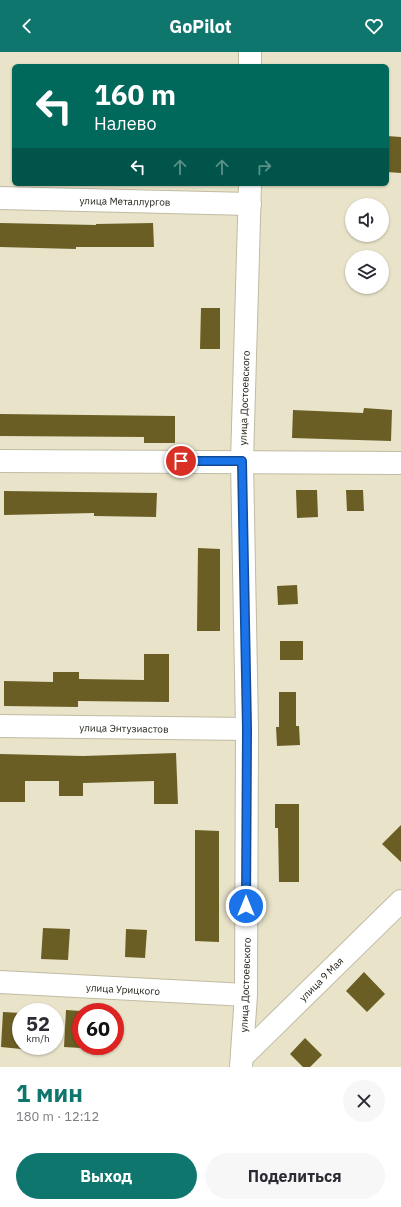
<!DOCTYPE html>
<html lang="ru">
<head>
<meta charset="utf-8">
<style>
	:root { --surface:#fff; --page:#f7f7f7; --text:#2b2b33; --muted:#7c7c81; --accent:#0f766e }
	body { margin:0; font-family:"IBM Plex Sans",sans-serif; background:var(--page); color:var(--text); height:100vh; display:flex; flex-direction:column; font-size:15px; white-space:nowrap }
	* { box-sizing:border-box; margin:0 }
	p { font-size:13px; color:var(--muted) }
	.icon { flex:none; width:22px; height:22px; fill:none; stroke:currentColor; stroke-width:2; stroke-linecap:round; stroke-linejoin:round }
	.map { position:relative; height:1015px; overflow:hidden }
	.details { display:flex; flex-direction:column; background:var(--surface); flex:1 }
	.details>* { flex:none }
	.guide { position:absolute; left:12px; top:12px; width:377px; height:122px; border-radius:6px; box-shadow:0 1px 3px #0004; background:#00695c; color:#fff; overflow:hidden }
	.buttons { position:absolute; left:345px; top:146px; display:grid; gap:8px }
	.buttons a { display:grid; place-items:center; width:44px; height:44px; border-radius:50%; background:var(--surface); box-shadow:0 1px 3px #0004; font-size:20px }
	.speed { position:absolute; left:12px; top:951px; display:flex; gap:8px; font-size:20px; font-weight:700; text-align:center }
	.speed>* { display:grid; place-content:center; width:52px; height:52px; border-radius:50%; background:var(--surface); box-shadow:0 1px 3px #0004; line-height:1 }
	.speed small { font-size:10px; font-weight:400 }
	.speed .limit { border:6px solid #d22; background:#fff; color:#111 }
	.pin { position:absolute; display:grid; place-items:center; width:34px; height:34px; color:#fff; margin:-17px; border:2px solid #fff; border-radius:50%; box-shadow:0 1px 4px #0007 }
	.me { position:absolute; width:44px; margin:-22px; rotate:0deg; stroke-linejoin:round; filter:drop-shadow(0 0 3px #0008) }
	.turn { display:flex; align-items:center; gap:14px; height:84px; padding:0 16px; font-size:18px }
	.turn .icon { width:52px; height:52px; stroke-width:2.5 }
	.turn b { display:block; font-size:28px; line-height:34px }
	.lanes { display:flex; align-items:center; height:38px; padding:0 16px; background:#0003; justify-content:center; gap:20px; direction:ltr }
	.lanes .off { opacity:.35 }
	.round { display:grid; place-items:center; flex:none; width:42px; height:42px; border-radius:21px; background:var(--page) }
	.overview { display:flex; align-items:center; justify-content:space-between; height:68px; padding:0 16px }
	h1 { font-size:24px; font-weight:700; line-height:30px; color:var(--accent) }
	.primary-button { display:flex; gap:8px; margin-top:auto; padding:8px 16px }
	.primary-button a { flex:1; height:46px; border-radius:24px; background:var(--accent); color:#fff; font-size:16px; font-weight:700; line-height:46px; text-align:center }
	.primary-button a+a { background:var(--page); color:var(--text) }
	header { display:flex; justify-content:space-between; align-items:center; height:52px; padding:0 16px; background:var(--accent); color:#fff; font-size:18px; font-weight:700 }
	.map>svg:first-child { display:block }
	.building { fill:#6a5e24 }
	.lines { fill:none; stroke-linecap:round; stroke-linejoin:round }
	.minor-casing { stroke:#c0bba3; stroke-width:24 }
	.major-casing { stroke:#c0bba3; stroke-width:24 }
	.minor { stroke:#fff; stroke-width:22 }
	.major { stroke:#fff; stroke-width:22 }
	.route-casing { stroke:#114b97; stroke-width:10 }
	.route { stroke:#1a73e8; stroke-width:7 }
	.labels { text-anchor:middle; stroke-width:4; stroke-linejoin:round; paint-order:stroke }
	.street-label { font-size:10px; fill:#1e1c13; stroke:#fff }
</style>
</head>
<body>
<header><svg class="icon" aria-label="back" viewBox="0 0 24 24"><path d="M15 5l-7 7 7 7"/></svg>GoPilot<svg class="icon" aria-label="heart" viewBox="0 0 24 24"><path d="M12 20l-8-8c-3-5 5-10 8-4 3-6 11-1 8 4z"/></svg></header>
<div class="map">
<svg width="401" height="1015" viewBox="0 0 401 1015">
	<rect width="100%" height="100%" fill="#e8e3c9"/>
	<path class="building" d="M387 84 401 85V121L387 120Z
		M0 171 96 173V172L153 171 154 195H76V197L0 195Z
		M201 256H220V297H200Z
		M364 356 392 358 391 389 292 386 293 358 363 361Z
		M0 362 175 364V391H144V385L0 384Z
		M296 438H317L318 465 297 466Z
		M346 438H363L364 459H347Z
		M4 439 157 441 156 465 94 464V461L4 463Z
		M198 496 220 497V579H197Z
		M297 533 298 552 278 553 277 534Z
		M280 589H303V608H280Z
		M144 602H169V650L78 649V655L4 654V629L53 630V620H79V627L144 628Z
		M279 640H296V674H299L300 693 277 694 276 675H279Z
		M176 701 178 752H154V729L83 731V744H59V729H25V750H0V702L83 704Z
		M275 752H299V830H279L278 776H275Z
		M401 773V810L382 792Z
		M195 778 219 779V890L195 889Z
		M43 876 70 877 68 908 41 907Z
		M126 877 147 878 145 906 125 905Z
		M364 920 385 942 367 960 346 939Z
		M66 958 81 959V996L64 995Z
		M3 960 21 961V997L1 995Z
		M305 986 322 1003 310 1015H303L290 1002Z"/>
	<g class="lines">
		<g class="minor-casing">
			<path id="minor" d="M0 146 250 152
				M0 409 401 411
				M0 674 247 677
				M0 930 246 943
				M242 1005 401 849"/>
		</g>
		<g class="major-casing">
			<path id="major" d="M250 14V0
				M241 1015 246 943 247 677 242 409 250 132"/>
		</g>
		<use href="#minor" class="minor"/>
		<use href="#major" class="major"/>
	</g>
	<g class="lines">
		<g class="route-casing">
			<path id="route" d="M181 409H242L247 677 246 854"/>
		</g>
		<use href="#route" class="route"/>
	</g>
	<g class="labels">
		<g class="street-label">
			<text transform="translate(125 149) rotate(1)" y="4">улица Металлургов</text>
			<text transform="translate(244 346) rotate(-88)" y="4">улица Достоевского</text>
			<text transform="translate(124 676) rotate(1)" y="4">улица Энтузиастов</text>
			<text transform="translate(321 927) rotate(-45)" y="4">улица 9 Мая</text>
			<text transform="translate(245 933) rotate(-88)" y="4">улица Достоевского</text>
			<text transform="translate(123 937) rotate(3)" y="4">улица Урицкого</text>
		</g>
	</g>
</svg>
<div class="buttons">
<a><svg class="icon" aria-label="sound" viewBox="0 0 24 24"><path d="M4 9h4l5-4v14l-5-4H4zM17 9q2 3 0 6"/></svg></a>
<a><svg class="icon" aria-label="layers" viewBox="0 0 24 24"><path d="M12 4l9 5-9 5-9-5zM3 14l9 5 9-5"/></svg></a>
</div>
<div class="speed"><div>52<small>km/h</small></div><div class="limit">60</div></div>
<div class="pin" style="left:181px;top:409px;background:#d93025"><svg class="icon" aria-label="arrive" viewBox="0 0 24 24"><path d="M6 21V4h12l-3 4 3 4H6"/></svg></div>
<svg class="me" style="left:246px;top:854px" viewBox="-20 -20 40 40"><circle r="17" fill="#1a73e8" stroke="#fff" stroke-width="3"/><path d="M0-11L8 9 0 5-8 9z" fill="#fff"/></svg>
<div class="guide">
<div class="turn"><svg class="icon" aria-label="left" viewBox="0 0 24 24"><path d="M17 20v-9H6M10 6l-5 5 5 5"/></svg><div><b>160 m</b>Налево</div></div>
<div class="lanes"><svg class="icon" aria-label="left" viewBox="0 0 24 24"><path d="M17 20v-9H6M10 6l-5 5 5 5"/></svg><svg class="icon off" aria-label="ahead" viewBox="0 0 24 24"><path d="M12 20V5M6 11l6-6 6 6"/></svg><svg class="icon off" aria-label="ahead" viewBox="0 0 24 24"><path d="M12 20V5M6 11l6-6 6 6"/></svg><svg class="icon off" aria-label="right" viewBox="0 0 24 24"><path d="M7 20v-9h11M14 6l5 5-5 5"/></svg></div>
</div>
</div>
<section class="details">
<div class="overview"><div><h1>1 мин</h1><p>180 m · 12:12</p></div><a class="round"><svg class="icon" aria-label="close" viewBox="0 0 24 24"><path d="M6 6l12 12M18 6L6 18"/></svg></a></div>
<div class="primary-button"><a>Выход</a><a>Поделиться</a></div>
</section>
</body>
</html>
